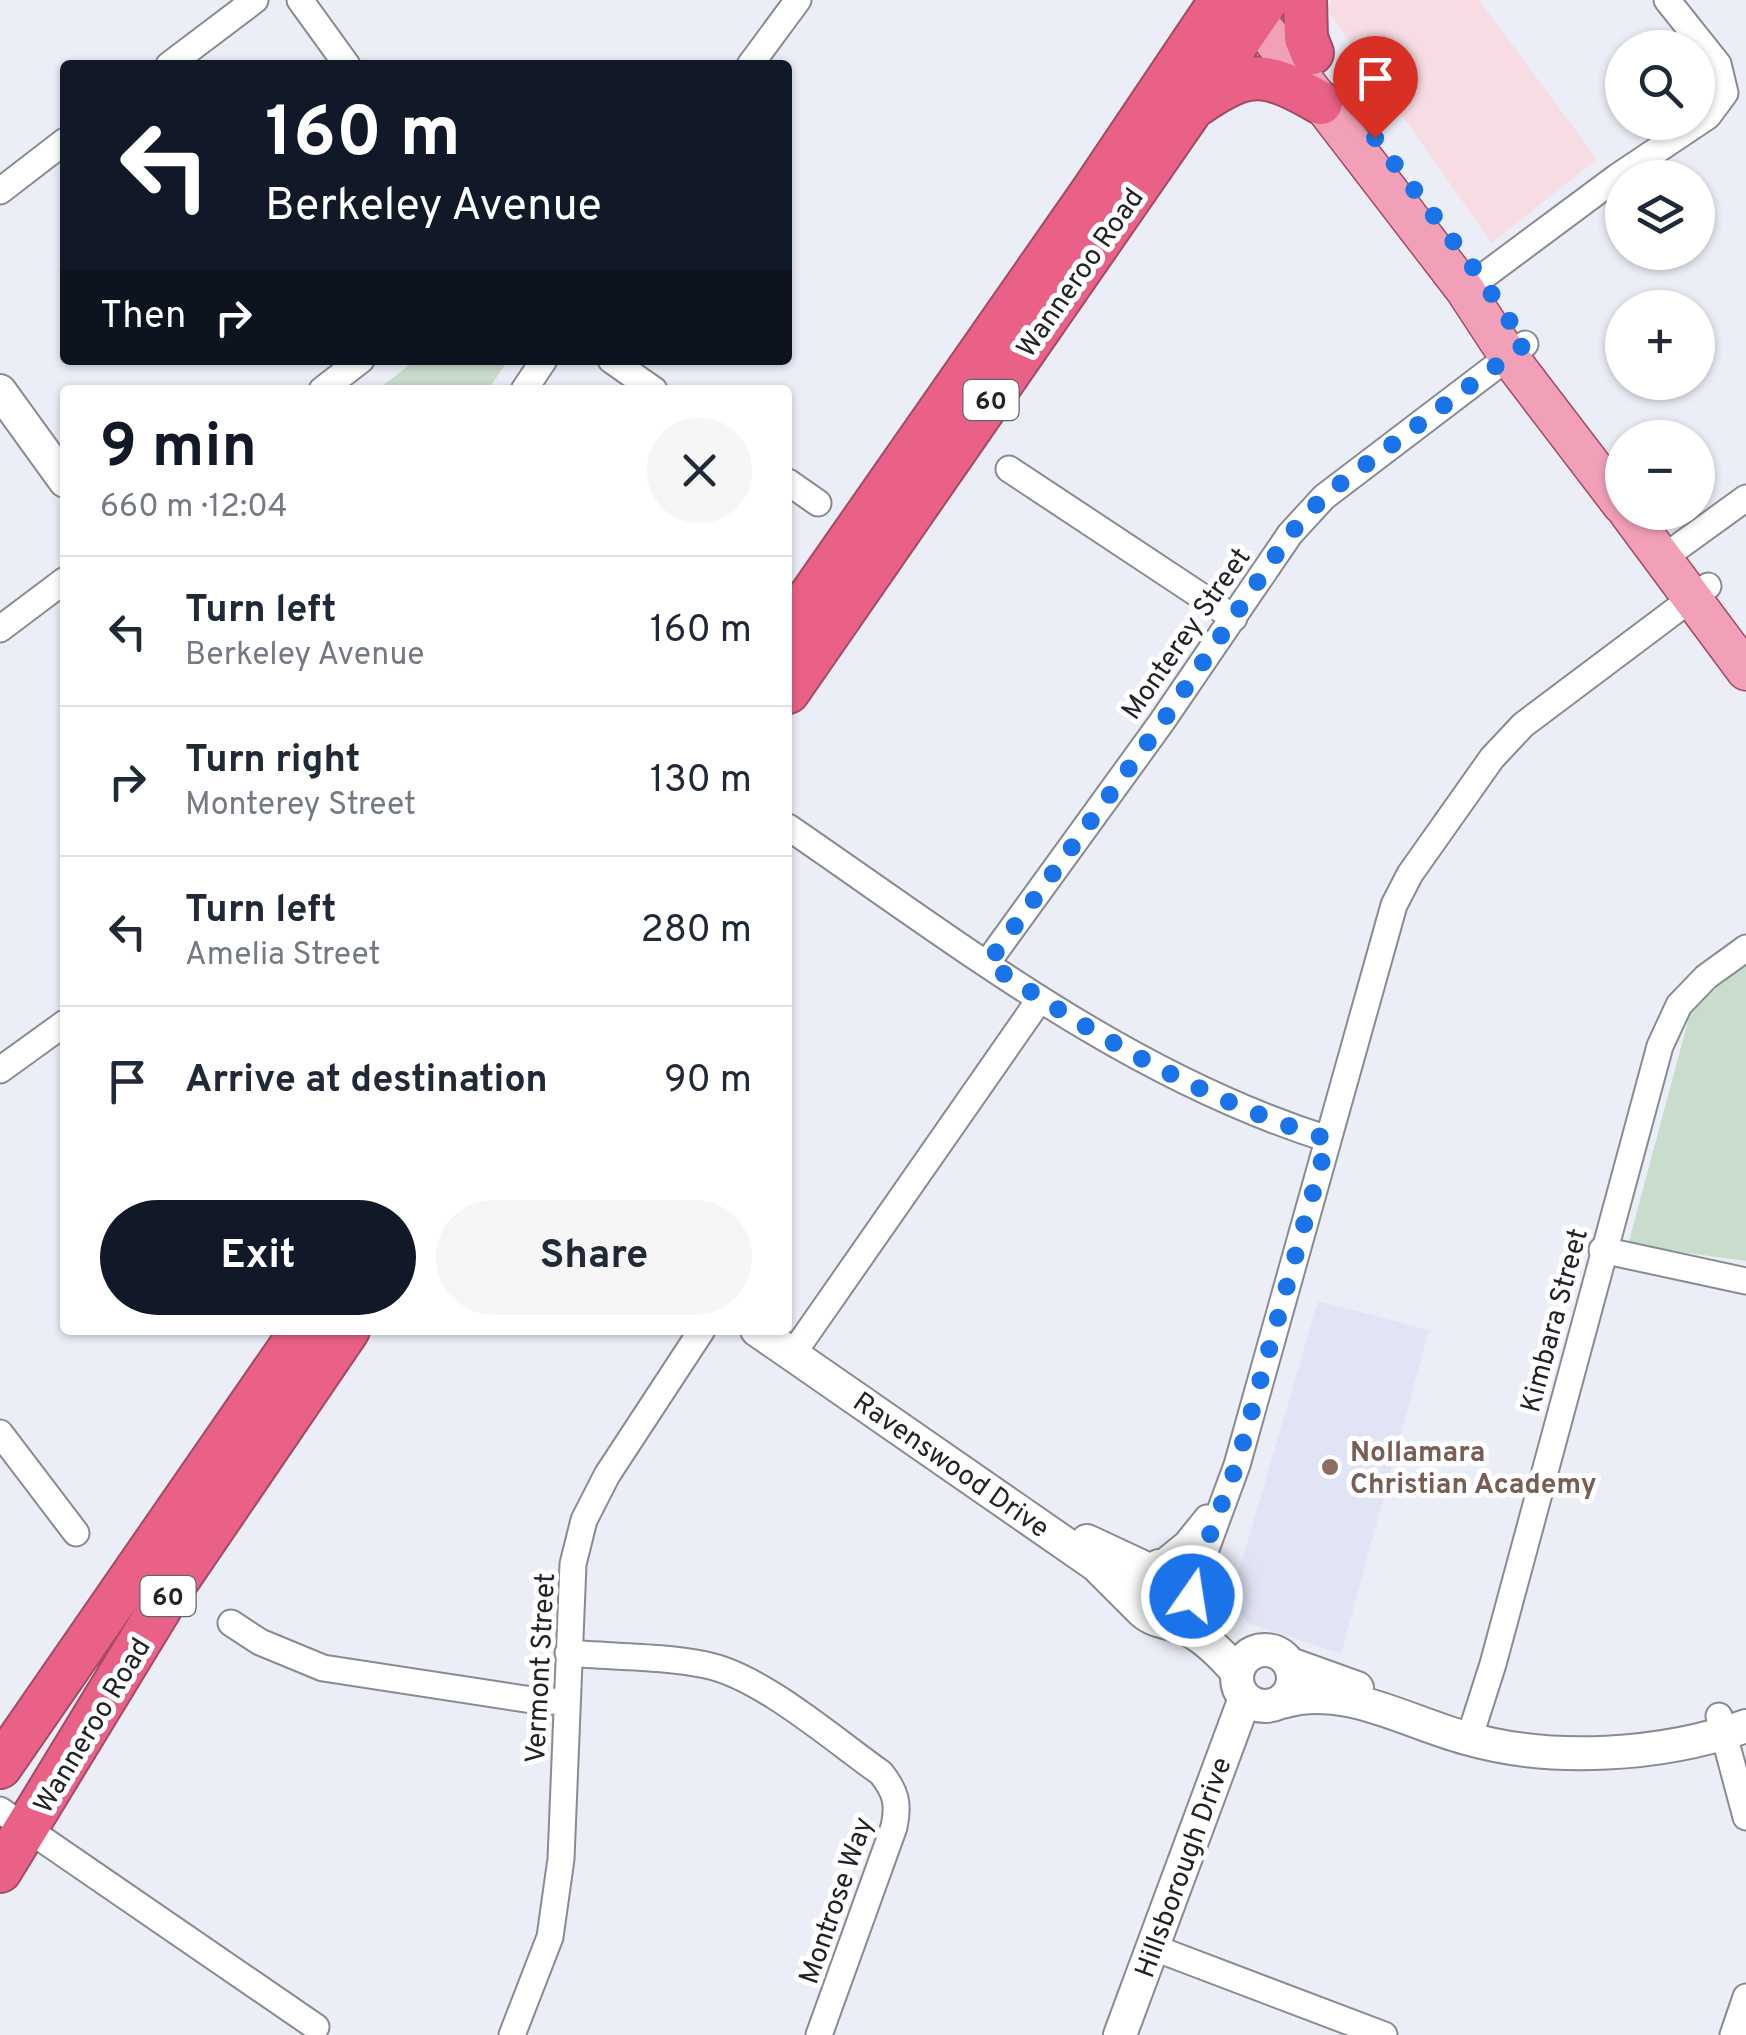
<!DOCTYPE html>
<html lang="en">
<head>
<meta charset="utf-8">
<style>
	:root { --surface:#fff; --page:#f6f6f7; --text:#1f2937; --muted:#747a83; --line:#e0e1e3; --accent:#111827 }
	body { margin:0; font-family:Overpass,sans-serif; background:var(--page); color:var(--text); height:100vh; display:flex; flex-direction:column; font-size:38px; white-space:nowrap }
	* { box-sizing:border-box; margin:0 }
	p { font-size:32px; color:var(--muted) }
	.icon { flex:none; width:55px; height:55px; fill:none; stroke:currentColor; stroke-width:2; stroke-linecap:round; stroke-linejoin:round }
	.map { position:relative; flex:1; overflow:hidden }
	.drawer { position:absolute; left:60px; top:385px; width:732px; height:950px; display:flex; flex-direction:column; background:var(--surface); border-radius:10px; box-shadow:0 2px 8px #0004 }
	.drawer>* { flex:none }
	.guide { position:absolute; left:60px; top:60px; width:732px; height:305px; border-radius:10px; box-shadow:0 2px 8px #0004; background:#111827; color:#fff; overflow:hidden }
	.tools { position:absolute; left:1605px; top:30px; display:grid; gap:20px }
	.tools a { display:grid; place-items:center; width:110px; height:110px; border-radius:50%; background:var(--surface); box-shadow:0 2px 8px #0004; font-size:50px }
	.pin { position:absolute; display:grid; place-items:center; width:85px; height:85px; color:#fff; margin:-102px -42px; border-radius:50% 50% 50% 0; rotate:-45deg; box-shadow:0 0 10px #0007 }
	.pin .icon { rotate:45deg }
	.me { position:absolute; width:110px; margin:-55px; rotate:13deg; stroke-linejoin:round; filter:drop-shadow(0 0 8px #0008) }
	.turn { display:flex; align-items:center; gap:35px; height:210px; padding:0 40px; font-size:45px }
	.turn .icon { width:130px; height:130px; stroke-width:2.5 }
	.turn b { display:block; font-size:70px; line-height:85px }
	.then { display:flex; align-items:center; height:95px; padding:0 40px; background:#0003; gap:20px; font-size:38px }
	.round { display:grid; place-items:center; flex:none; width:105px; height:105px; border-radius:52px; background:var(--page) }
	.headline { display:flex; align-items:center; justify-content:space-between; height:170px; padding:0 40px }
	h1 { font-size:60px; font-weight:700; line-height:75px; color:var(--accent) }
	.primary-button { display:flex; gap:20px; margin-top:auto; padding:20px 40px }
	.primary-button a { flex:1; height:115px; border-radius:60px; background:var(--accent); color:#fff; font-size:40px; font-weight:700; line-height:115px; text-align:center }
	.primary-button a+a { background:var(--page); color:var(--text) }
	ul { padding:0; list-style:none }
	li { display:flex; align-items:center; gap:30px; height:150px; padding:0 40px; border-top:2px solid var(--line) }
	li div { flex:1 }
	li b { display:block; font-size:38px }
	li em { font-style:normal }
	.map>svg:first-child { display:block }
	.commercial { fill:#f7dde3 }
	.built { fill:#e0e4f4 }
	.green { fill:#c8ddcc }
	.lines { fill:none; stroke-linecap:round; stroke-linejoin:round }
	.street-casing { stroke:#898b93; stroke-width:29 }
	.secondary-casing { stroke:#898b93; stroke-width:36 }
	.primary-casing { stroke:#a34b65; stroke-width:41 }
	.highway-casing { stroke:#a34b65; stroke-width:46 }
	.street { stroke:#fff; stroke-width:25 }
	.secondary { stroke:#fff; stroke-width:32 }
	.primary { stroke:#f2a0b7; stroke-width:38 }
	.highway { stroke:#e96187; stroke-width:42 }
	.route { stroke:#1a73e8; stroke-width:18; stroke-dasharray:0 32.4 }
	.education-dot { fill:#8d6e63; stroke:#fff; stroke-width:4 }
	.labels { text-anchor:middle; stroke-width:10; stroke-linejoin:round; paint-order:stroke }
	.shield { fill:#fff; stroke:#646567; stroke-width:2.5 }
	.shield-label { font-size:25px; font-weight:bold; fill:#222326 }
	.street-label { font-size:28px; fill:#222326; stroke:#fff }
	.education-label { font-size:28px; font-weight:bold; fill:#785e54; stroke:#fff; text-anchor:start }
</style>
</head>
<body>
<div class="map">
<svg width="1746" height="2035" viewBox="0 0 1746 2035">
	<rect width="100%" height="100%" fill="#eceef7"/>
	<path class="commercial" d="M1332 0H1479L1597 159 1492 243 1327 10Z"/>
	<path class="built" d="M1318 1301 1429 1330 1341 1654 1250 1624 1229 1605Z"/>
	<path class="green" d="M416 360H508L488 390H377Z
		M1746 965V1261L1628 1245 1692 1006Z"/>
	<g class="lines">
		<g class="street-casing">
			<path id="street" d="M300 0 347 65
				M169 65 255 0
				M750 65 798 0
				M0 191 65 141
				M1465 290 1617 177 1708 116 1725 93 1718 64 1667 0
				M611 360 654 390
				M322 390 361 360
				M524 390 544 360
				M1009 469 1234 618
				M788 482 818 503
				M1663 558 1746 498
				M0 629 65 580
				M788 827C959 944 1127 1076 1328 1139
				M987 963 1161 723 1290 534 1324 497 1525 344
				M0 1070 65 1023
				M1602 1250 1746 1281
				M792 1355 1040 999
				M0 1433 76 1533
				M1159 1566 1186 1544 1207 1518
				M1192 1587 1237 1465 1394 905 1410 874 1492 758 1523 725 1708 586
				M231 1623 260 1642 323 1668 532 1700 566 1702
				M568 1653C613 1657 662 1656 706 1665 761 1676 834 1740 881 1773 896 1792 899 1804 894 1827L819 2035
				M1719 1716 1746 1817
				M1469 1739 1493 1664 1660 1046 1679 1005 1706 977 1746 948
				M0 1810 316 2027
				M1152 1947 1384 2035
				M512 2035 550 1937 561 1859 573 1564 584 1520 607 1475 702 1330
				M1733 2035 1746 1997"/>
		</g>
		<g class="secondary-casing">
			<path id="secondary" d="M0 391 65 481
				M757 1330 1096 1565 1139 1608
				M1087 1541 1149 1570
				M1168 1622C1186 1616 1193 1605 1192 1587L1179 1570 1159 1566C1139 1574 1133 1587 1139 1608 1153 1624 1171 1621 1189 1630 1208 1640 1223 1656 1237 1672
				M1237 1678a28 28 0 1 1 56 0a28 28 0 1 1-56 0Z
				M1290 1664 1357 1688
				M1282 1702C1345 1683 1406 1722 1466 1738 1551 1763 1663 1756 1746 1726
				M1120 2035 1245 1698"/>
		</g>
		<g class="primary-casing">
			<path id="primary" d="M1242 0 1465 290 1509 357 1622 505
				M1628 512 1746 671"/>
		</g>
		<g class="highway-casing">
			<path id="highway" d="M1305 0 1306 38 1312 53
				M1198 104C1250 68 1267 72 1321 103
				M788 628 1092 192 1221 0
				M788 692 1267 0
				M0 1767 302 1330
				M0 1871 173 1587 348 1330"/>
		</g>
		<use href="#street" class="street"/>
		<use href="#secondary" class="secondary"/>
		<use href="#primary" class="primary"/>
		<use href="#highway" class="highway"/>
	</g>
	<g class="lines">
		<path class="route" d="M1192 1596 1198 1566 1237 1464 1328 1139C1205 1101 1093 1035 988 963L1161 724 1290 534 1324 496 1525 344 1481 278 1375 138"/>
	</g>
	<circle class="education-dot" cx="1330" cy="1467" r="10"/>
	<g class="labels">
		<g class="shield">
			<rect x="963.5" y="380" width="55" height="40" rx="8"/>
			<rect x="140.5" y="1576" width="55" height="40" rx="8"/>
		</g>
		<g class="shield-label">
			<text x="991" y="409">60</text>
			<text x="168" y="1605">60</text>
		</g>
		<g class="street-label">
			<text transform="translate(1079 272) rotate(-55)" y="10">Wanneroo Road</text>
			<text transform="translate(1185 633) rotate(-55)" y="10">Monterey Street</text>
			<text transform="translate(1553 1320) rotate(-75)" y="10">Kimbara Street</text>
			<text transform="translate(952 1464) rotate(35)" y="10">Ravenswood Drive</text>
			<text transform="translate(539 1668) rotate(-87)" y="10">Vermont Street</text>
			<text transform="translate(91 1725) rotate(-59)" y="10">Wanneroo Road</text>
			<text transform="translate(1182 1867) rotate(-70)" y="10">Hillsborough Drive</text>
			<text transform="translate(835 1900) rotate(-71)" y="10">Montrose Way</text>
		</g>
		<g class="education-label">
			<text x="1350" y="1461">Nollamara<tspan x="1350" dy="32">Christian Academy</tspan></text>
		</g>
	</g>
</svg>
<div class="tools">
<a><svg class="icon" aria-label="search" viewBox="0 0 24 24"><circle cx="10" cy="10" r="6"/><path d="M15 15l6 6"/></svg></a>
<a><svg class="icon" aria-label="layers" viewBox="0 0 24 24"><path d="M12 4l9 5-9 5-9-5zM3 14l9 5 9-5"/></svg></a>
<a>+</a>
<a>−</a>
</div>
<div class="pin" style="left:1375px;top:138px;background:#d93025"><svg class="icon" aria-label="arrive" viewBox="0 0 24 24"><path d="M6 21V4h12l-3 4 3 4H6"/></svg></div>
<svg class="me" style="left:1192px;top:1596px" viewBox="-20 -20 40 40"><circle r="17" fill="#1a73e8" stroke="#fff" stroke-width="3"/><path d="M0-11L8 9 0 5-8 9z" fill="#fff"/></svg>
<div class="guide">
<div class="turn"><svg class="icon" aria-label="left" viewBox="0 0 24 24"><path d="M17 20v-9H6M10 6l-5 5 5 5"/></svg><div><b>160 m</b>Berkeley Avenue</div></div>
<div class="then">Then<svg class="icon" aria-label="right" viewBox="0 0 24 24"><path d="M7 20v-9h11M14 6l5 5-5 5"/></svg></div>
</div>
<section class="drawer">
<div class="headline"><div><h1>9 min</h1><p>660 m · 12:04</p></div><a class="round"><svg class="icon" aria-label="close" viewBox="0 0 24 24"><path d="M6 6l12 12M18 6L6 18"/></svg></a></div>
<ul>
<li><svg class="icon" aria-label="left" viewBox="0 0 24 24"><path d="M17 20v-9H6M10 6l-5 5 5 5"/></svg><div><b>Turn left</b><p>Berkeley Avenue</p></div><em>160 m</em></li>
<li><svg class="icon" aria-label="right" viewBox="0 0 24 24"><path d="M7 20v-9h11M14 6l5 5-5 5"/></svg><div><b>Turn right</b><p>Monterey Street</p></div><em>130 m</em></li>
<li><svg class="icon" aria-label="left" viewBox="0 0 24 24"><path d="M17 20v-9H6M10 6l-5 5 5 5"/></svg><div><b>Turn left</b><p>Amelia Street</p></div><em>280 m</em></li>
<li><svg class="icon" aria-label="arrive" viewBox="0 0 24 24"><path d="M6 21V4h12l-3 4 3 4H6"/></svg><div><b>Arrive at destination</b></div><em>90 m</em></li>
</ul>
<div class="primary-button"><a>Exit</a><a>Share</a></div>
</section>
</div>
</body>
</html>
